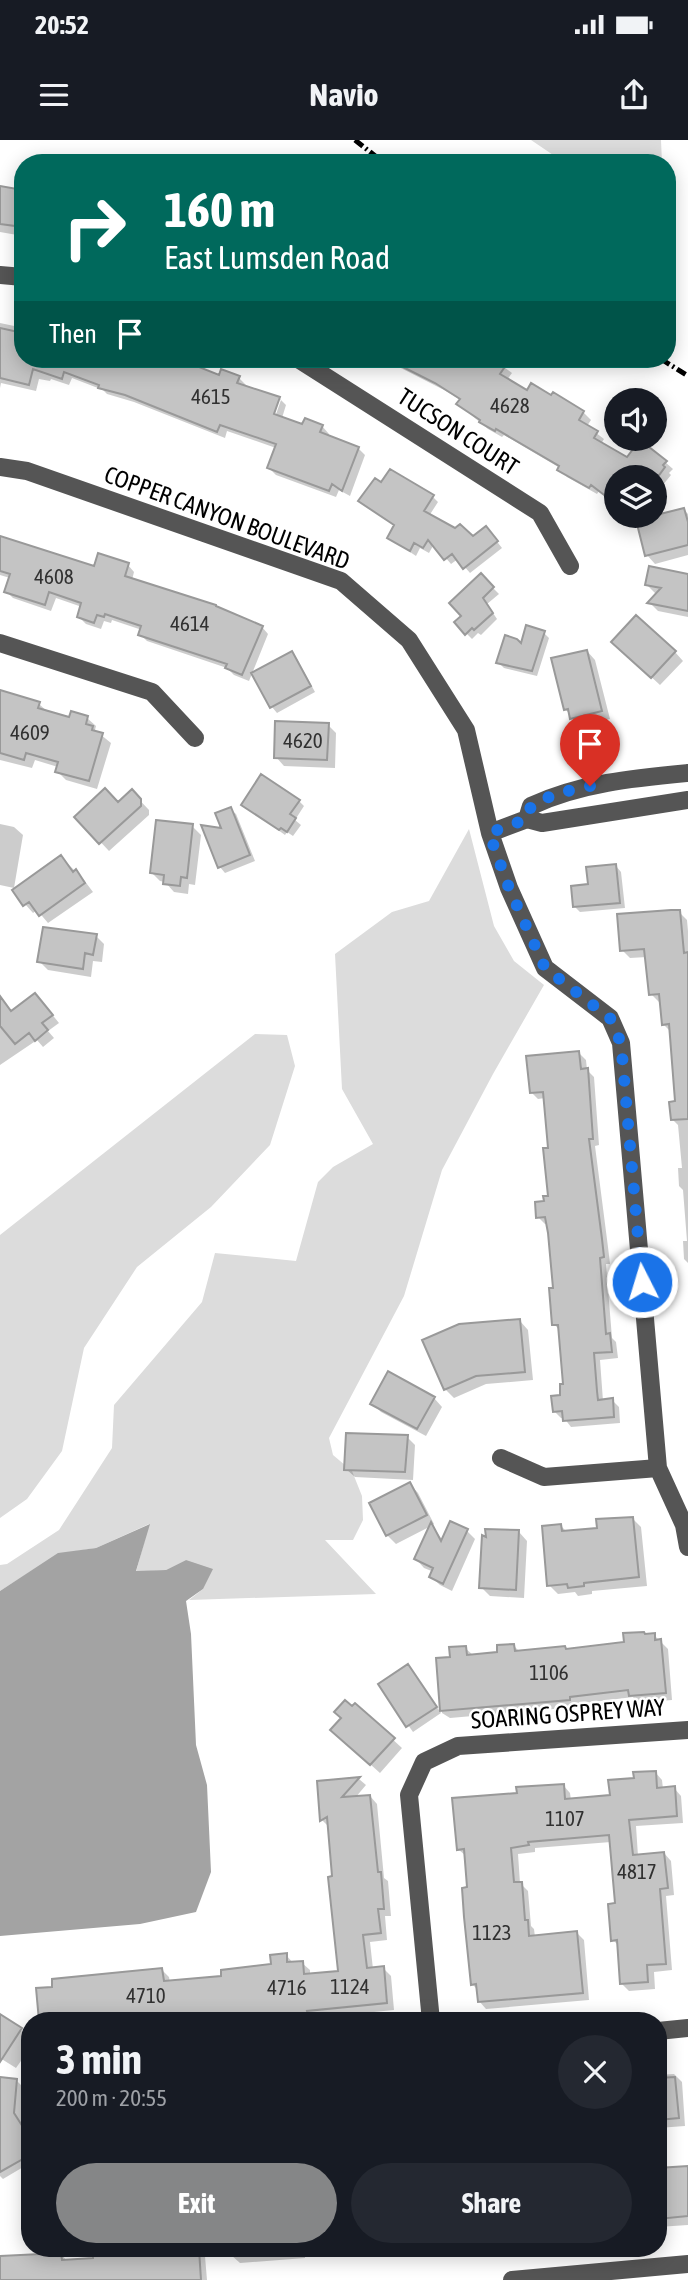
<!DOCTYPE html>
<html lang="en">
<head>
<meta charset="utf-8">
<style>
	:root { --surface:#171b24; --page:#242831; --text:#f1f3f6; --muted:#9ea1a6; --accent:#858687 }
	body { margin:0; font-family:"Asap Condensed",sans-serif; background:var(--page); color:var(--text); height:100vh; display:flex; flex-direction:column; font-size:26px; white-space:nowrap }
	* { box-sizing:border-box; margin:0 }
	p { font-size:23px; color:var(--muted) }
	.icon { flex:none; width:38px; height:38px; fill:none; stroke:currentColor; stroke-width:2; stroke-linecap:round; stroke-linejoin:round }
	.map { position:relative; flex:1; overflow:hidden }
	.panel { position:absolute; left:21px; top:1872px; width:646px; height:245px; display:flex; flex-direction:column; background:var(--surface); border-radius:28px; box-shadow:0 4px 18px #0003 }
	.panel>* { flex:none }
	.guide { position:absolute; left:14px; top:14px; width:662px; height:214px; border-radius:28px; box-shadow:0 4px 18px #0003; background:#00695c; color:#fff; overflow:hidden }
	.controls { position:absolute; left:604px; top:248px; display:grid; gap:14px }
	.controls a { display:grid; place-items:center; width:63px; height:63px; border-radius:50%; background:var(--surface); box-shadow:0 4px 18px #0003; font-size:35px }
	.pin { position:absolute; display:grid; place-items:center; width:60px; height:60px; color:#fff; margin:-72px -30px; border-radius:50% 50% 50% 0; rotate:-45deg; box-shadow:0 0 7px #0007 }
	.pin .icon { rotate:45deg }
	.me { position:absolute; width:77px; margin:-38px; rotate:355deg; stroke-linejoin:round; filter:drop-shadow(0 0 5px #0008) }
	.turn { display:flex; align-items:center; gap:24px; height:147px; padding:0 35px; font-size:32px }
	.turn .icon { width:91px; height:91px; stroke-width:2.5 }
	.turn b { display:block; font-size:49px; line-height:60px }
	.then { display:flex; align-items:center; height:66px; padding:0 35px; background:#0003; gap:14px; font-size:26px }
	.round { display:grid; place-items:center; flex:none; width:74px; height:74px; border-radius:37px; background:var(--page) }
	.overview { display:flex; align-items:center; justify-content:space-between; height:119px; padding:0 35px }
	h1 { font-size:42px; font-weight:700; line-height:52px }
	.action { display:flex; gap:14px; margin-top:auto; padding:14px 35px }
	.action a { flex:1; height:80px; border-radius:42px; background:var(--accent); color:#fff; font-size:28px; font-weight:700; line-height:80px; text-align:center }
	.action a+a { background:var(--page); color:var(--text) }
	.status { display:flex; justify-content:space-between; align-items:center; height:49px; padding:0 35px; background:var(--surface); direction:ltr }
	.status svg { height:19px; fill:currentColor }
	header { display:flex; justify-content:space-between; align-items:center; height:91px; padding:0 35px; background:var(--surface); font-size:32px; font-weight:700 }
	.map>svg:first-child { display:block }
	.green { fill:#dcdcdc }
	.water { fill:#a3a3a3 }
	.shadow { fill:#0003; fill-rule:evenodd }
	.building { fill:#c4c4c4; stroke:#999; stroke-width:2 }
	.lines { fill:none; stroke-linecap:round; stroke-linejoin:round }
	.minor { stroke:#555; stroke-width:18 }
	.rail { stroke:#000; stroke-width:5; stroke-dasharray:10 3.5 2 3.5; stroke-linecap:butt }
	.route { stroke:#1a73e8; stroke-width:12; stroke-dasharray:0 21.6 }
	.labels { text-anchor:middle; stroke-width:5; stroke-linejoin:round; paint-order:stroke }
	.number-label { font-size:21px; fill:#313131 }
	.street-label { font-size:24px; fill:#000; stroke:#fff }
</style>
</head>
<body>
<div class="status"><b>20:52</b><svg viewBox="0 0 49 12"><path d="M0 12V9h3v3zM5 12V6h3v6zM10 12V3h3v9zM15 12V0h3v12zM26 1h20v11H26zM47 4h2v5h-2z"/></svg></div>
<header><svg class="icon" aria-label="menu" viewBox="0 0 24 24"><path d="M4 6h16M4 12h16M4 18h16"/></svg>Navio<svg class="icon" aria-label="share" viewBox="0 0 24 24"><path d="M12 15V3M7 8l5-5 5 5M5 13v7h14v-7"/></svg></header>
<div class="map">
<svg width="688" height="2140" viewBox="0 0 688 2140">
	<rect width="100%" height="100%" fill="#fff"/>
	<path class="green" d="M531 0H661L662 23H565Z
		M469 689 494 786 514 821 544 845 493 934 442 1030 404 1156 329 1298 333 1315 352 1331 362 1356 363 1380 353 1400H325L376 1454 189 1460 203 1449 186 1420 166 1430 136 1432 149 1384 96 1408 58 1414 0 1451V1425L7 1424 59 1390 112 1308 114 1265 202 1162 215 1113 296 1121 318 1042 333 1027 373 1004 342 949 335 814 392 772 429 761Z
		M255 894 287 895 295 926 270 1005 211 1067 137 1127 84 1208 62 1311 27 1359 0 1378V1095Z"/>
	<path class="water" d="M150 1384 136 1431 166 1430 186 1420 213 1429 203 1449 186 1461 191 1494 196 1605 207 1645 211 1732 196 1772 140 1784 0 1796V1451L58 1413 96 1408Z"/>
	<path class="shadow" d="M0 48 23 52V96L0 92Z
		M0 183 19 187 20 184 23 185V219H183L184 222 220 237 239 238 246 245 245 247 279 258 286 265 282 278 303 286H322L329 294 328 297 358 308 365 315 350 356 339 350 336 357 276 335 269 328 276 308 227 291 225 298 134 262 107 254 103 250 72 238 69 245 51 239 50 241 39 239 36 251 1 243 0 248ZM277 260H281L273 283 270 281Z
		M373 219H493L512 233 507 240 527 253 552 257 553 255 583 272 591 280 587 286 604 299 601 304 627 319 665 322 673 329 669 333 671 335 654 356V338H616V364L599 351 597 354 567 337 560 328 504 295 502 297 488 289 458 264 461 260 444 250 389 222 387 226Z
		M432 356 438 362 429 376 473 398 491 394 502 408 470 433 458 419 451 424 434 404 429 413 420 408 416 416 389 398 396 386 360 361Z
		M684 370 688 374V415L655 424 647 415Z
		M0 402 95 428 128 425 134 432 132 440 262 487 268 494 249 541 234 535 227 528 147 501 140 494 142 490 112 480 111 483 104 481 101 489 86 484 79 477 82 467 56 458 51 471 13 458 6 451 10 438 0 435Z
		M688 435V477L658 471 650 463 657 455 647 445Z
		M481 436 499 454 487 464 497 479 481 495 478 493 472 499 456 483 463 476Z
		M544 493 549 498 537 536 504 528 498 522Z
		M622 510 675 512 683 521 660 545Z
		M587 511 595 520 610 579 580 586 566 570 554 520Z
		M292 514 297 519 315 552 277 573 272 567 253 534Z
		M0 552 39 564 49 573 70 580 87 578 96 586 95 590 111 603 97 649 66 640 57 631 58 627 35 620 32 628 0 620Z
		M328 585 336 593 335 628 284 626 276 617Z
		M132 652 149 670V675L109 711 77 677 118 664Z
		M299 661 304 666 295 680 301 685 293 696 287 692 285 695 243 665Z
		M230 669 236 674 255 721 225 733 220 727 203 688 223 690Z
		M0 684 14 687 23 695 14 748 0 745Z
		M192 686 201 695 195 745 189 744 188 754 174 752 165 742 160 741 151 732Z
		M61 717 84 740 93 752 48 783 37 770 33 773 25 764Z
		M616 726 621 732 625 768 580 772 575 767 590 746Z
		M679 772 687 780 688 791V1123L684 1119 683 1101H687L683 1050 679 1046 678 1028H682L678 985 672 979 677 963 671 892 663 884 661 862H659L651 854 647 817 630 818 622 810Z
		M96 796 104 804 102 822 93 821 91 837 48 830 39 821Z
		M42 862 59 883 48 891 54 898 43 907 37 900 0 925V864L12 872Z
		M579 913 586 920 587 930 594 937 599 1005 595 1006 608 1107 610 1124H606L612 1198 616 1202 618 1218 600 1220 603 1261 612 1260 619 1267 620 1283 571 1287 564 1278H561L554 1271 562 1256 565 1246 560 1191 554 1184 555 1150 548 1084H545L538 1077 550 1057 549 1009 545 958 538 959 531 952Z
		M520 1181 528 1190 533 1240 486 1244 454 1258 445 1249Z
		M434 1258 442 1267 426 1296 381 1272 372 1263Z
		M407 1297 415 1305 413 1340 355 1337 346 1329Z
		M410 1344 418 1353 434 1384 432 1385 443 1401 467 1391 475 1399 452 1451 440 1445 431 1437 434 1432 424 1428 416 1419 431 1386 396 1404 387 1395Z
		M633 1379 641 1387 647 1446 592 1451V1454L578 1456 575 1452 558 1454 549 1445 561 1386 567 1392 599 1389Z
		M519 1392 527 1401 524 1458 490 1456 481 1447Z
		M654 1495 668 1509 672 1560 638 1563 633 1557 577 1564V1567L450 1578 442 1573 438 1519 452 1518 465 1508 473 1515 499 1514 514 1506 520 1512 567 1511 626 1503Z
		M408 1526 441 1573 413 1592 380 1545Z
		M355 1565 402 1608 380 1633 341 1598Z
		M655 1632 662 1640 663 1649 674 1648 681 1656 683 1683 636 1686 638 1716 664 1713 671 1721 674 1755 666 1756 672 1830 654 1832 655 1849 629 1851 622 1844 619 1806 613 1800 617 1765 611 1702 535 1708V1712L518 1714 520 1743 528 1751 531 1786 534 1789 535 1797 577 1793 584 1800 589 1860 486 1869 479 1861 478 1850 472 1844 467 1717 458 1709 519 1654 563 1645 570 1653 571 1660 611 1656 636 1639Z
		M359 1639 366 1645 355 1658 370 1656 377 1664 384 1738 388 1741 391 1776H385L387 1800 370 1802 373 1829 383 1828 391 1836 394 1870 314 1878V1881H41L38 1850 162 1830 169 1837 170 1843 223 1838 273 1825 286 1815 294 1824 302 1823 310 1830V1835L340 1832 329 1687 322 1680 319 1642Z
		M0 1876 30 1897V1908L16 1928 0 1918Z
		M674 1934 682 1942 685 1986 658 1988V1935Z
		M0 1939 16 1940 25 1949 22 1985 30 1997V2023L3 2039 0 2036Z
		M688 2027V2085L658 2087V2030Z
		M163 2109H178L181 2116V2109H351L305 2114V2118L240 2123 231 2115 205 2116 207 2140H0V2119L61 2114 68 2122 164 2112Z
		M357 2109H407L361 2113Z"/>
	<path class="building" d="M0 46 23 50V87L0 84Z
		M0 188 23 193V219H179L219 235 221 229 240 236 237 243 280 257 274 274 302 284 305 278 323 285 320 292 359 307 342 351 332 344 329 351 267 328 276 304 220 285 217 292 125 255 98 248 99 245 64 232 62 239 33 229 29 245 0 238Z
		M387 219H496L506 225 500 234 527 250 531 243 551 255 553 252 584 271 579 280 598 291 594 298 627 317 640 300 667 321 663 325 665 327 657 338H616V364L591 345 589 348 557 330 559 326 496 289 495 291 479 282 480 280 456 264 460 259 435 243Z
		M390 329 434 355 424 371 455 388 460 384 473 396 486 386 498 401 463 429 452 414 444 420 428 400 423 408 414 403 410 411 387 398 394 385 358 361 375 338 381 342Z
		M684 368 688 382V405L645 416 636 380Z
		M0 396 94 426 98 413 129 423 125 436 216 465V466L263 486 242 535 225 528 227 524 138 495 141 486 105 474 104 477 97 475 94 483 77 477 81 463 49 452 45 465 4 452 10 434 0 431Z
		M649 426 688 434V471L647 463 661 448 645 445Z
		M481 433 494 447 483 458 493 473 474 490 472 488 465 495 454 482 461 476 449 463Z
		M636 475 676 511 651 538 611 502Z
		M526 485 545 491 532 531 496 523 505 495 517 499 521 503Z
		M587 510 602 571 570 579 568 569 564 570 551 518Z
		M292 511 311 546 270 568 251 533Z
		M0 550 40 562 38 568 69 577 71 571 88 576 86 584 93 586 92 590 103 593 89 641 55 632 58 622 26 613 24 620 0 613Z
		M275 581 329 583 327 620 274 618Z
		M261 634 300 660 290 674 296 678 287 692 281 688 279 690 241 665Z
		M105 648 118 662 132 649 141 659V666L99 704 74 677Z
		M231 667 250 715 218 728 201 685 221 688 215 673Z
		M156 680 193 684 187 738 181 737 180 746 163 744 164 735 150 733Z
		M61 715 73 732 76 729 85 743 39 776 29 762 23 766 12 750Z
		M616 724 620 763 573 767 571 746 588 744 586 727Z
		M671 770H680L684 813 688 812V979L671 980 669 962 675 961 669 884 662 885 659 854 649 855 644 809 620 811 617 774Z
		M43 787 97 794 93 815 85 813 83 829 37 822Z
		M35 853 53 875 42 883 48 890 35 901 29 893 15 904 0 886V856L11 871Z
		M579 911 581 929 588 928 593 999H589L602 1099 604 1117 600 1118 606 1194 610 1193 612 1212 594 1213 597 1251 598 1260 613 1258 614 1277 563 1281 562 1271 553 1272 551 1256 560 1255V1244H563L558 1185H552L549 1148H553L548 1093 545 1077 536 1078 535 1062 544 1061 543 1056H548L543 1008H548L543 952 530 953 526 916Z
		M520 1179 525 1232 476 1236 444 1250 422 1200 459 1184Z
		M388 1231 435 1257 417 1289 370 1264Z
		M346 1293 408 1295 405 1332 344 1330Z
		M410 1342 427 1375 386 1396 369 1363Z
		M633 1377 639 1437 584 1443V1446L568 1448 567 1444 547 1446 542 1386 561 1384 562 1391 597 1388 596 1379Z
		M450 1381 468 1389 443 1444 429 1437 433 1428 414 1419 431 1382 441 1401Z
		M485 1389 519 1390 516 1450 479 1448 482 1395 486 1397Z
		M644 1492 645 1494 655 1493V1500L661 1499 666 1553 629 1556 628 1550 570 1557V1560L440 1571 436 1518 450 1517 449 1507 466 1506 467 1515 497 1512V1505L514 1504 515 1511 565 1506 566 1509 624 1502 623 1493Z
		M408 1524 437 1567 406 1587 378 1544Z
		M345 1560 352 1566 355 1563 395 1598 370 1625 330 1590 341 1578 334 1572Z
		M656 1631 657 1648 675 1646 677 1676 629 1680 633 1715 664 1712 668 1748 660 1749 666 1824 647 1825 648 1842 620 1844 617 1800 611 1801 608 1764 615 1763 609 1695 528 1702 529 1705 511 1708 514 1742H522L525 1780H528L529 1796 577 1791 583 1853 478 1862 476 1844 471 1845 464 1777 462 1748 467 1747 464 1709 457 1710 452 1658 517 1653 516 1647 564 1644 565 1659 610 1655 608 1640 634 1638 633 1632Z
		M360 1637 342 1657 370 1655 378 1732H381L384 1769H378L381 1793 363 1795 367 1828 384 1826 387 1863 307 1871 308 1875 242 1881H39L36 1848 52 1847V1839L162 1828 164 1841 221 1836V1830L271 1824 270 1815 287 1813V1822L303 1821 304 1834 338 1831 328 1737 332 1736 327 1677 320 1681 317 1641Z
		M0 1874 22 1888 0 1922Z
		M0 1937 17 1939 14 1973 30 1998V2015L0 2032Z
		M675 1937 679 1978 658 1980V1938Z
		M688 2026V2076L658 2079V2028Z
		M161 2109H199L201 2140H0V2116L61 2113 62 2120 93 2118V2116L162 2111Z"/>
	<g class="lines">
		<path class="minor" d="M0 135 23 137
			M298 219 540 373 570 426
			M0 327 27 331 341 441 409 500 466 590 490 693 509 748 545 828 610 878 621 903 658 1328 684 1385 688 1407
			M0 503 152 552 195 598
			M527 679 531 666C580 643 635 638 688 633
			M490 693 527 679 542 683 688 660
			M501 1318 544 1337 658 1328
			M431 1881 409 1655 424 1622 458 1606 688 1590
			M658 1891 688 1888
			M512 2140 688 2124"/>
		<path class="rail" d="M355 0 384 23
			M661 219 688 236"/>
	</g>
	<g class="lines">
		<path class="route" d="M590 646 555 654 531 666 527 679 489 693 509 748 545 828 610 878 621 903 642 1142"/>
	</g>
	<g class="labels">
		<g class="number-label">
			<text x="211" y="264">4615</text>
			<text x="510" y="273">4628</text>
			<text x="54" y="444">4608</text>
			<text x="190" y="491">4614</text>
			<text x="30" y="600">4609</text>
			<text x="303" y="608">4620</text>
			<text x="549" y="1540">1106</text>
			<text x="565" y="1686">1107</text>
			<text x="637" y="1739">4817</text>
			<text x="492" y="1800">1123</text>
			<text x="350" y="1854">1124</text>
			<text x="287" y="1855">4716</text>
			<text x="146" y="1863">4710</text>
		</g>
		<g class="street-label">
			<text transform="translate(458 292) rotate(33)" y="8">TUCSON COURT</text>
			<text transform="translate(227 378) rotate(20)" y="8">COPPER CANYON BOULEVARD</text>
			<text transform="translate(568 1574) rotate(-4)" y="8">SOARING OSPREY WAY</text>
		</g>
	</g>
</svg>
<div class="controls">
<a><svg class="icon" aria-label="sound" viewBox="0 0 24 24"><path d="M4 9h4l5-4v14l-5-4H4zM17 9q2 3 0 6"/></svg></a>
<a><svg class="icon" aria-label="layers" viewBox="0 0 24 24"><path d="M12 4l9 5-9 5-9-5zM3 14l9 5 9-5"/></svg></a>
</div>
<div class="pin" style="left:590px;top:646px;background:#d93025"><svg class="icon" aria-label="arrive" viewBox="0 0 24 24"><path d="M6 21V4h12l-3 4 3 4H6"/></svg></div>
<svg class="me" style="left:642px;top:1142px" viewBox="-20 -20 40 40"><circle r="17" fill="#1a73e8" stroke="#fff" stroke-width="3"/><path d="M0-11L8 9 0 5-8 9z" fill="#fff"/></svg>
<div class="guide">
<div class="turn"><svg class="icon" aria-label="right" viewBox="0 0 24 24"><path d="M7 20v-9h11M14 6l5 5-5 5"/></svg><div><b>160 m</b>East Lumsden Road</div></div>
<div class="then">Then<svg class="icon" aria-label="arrive" viewBox="0 0 24 24"><path d="M6 21V4h12l-3 4 3 4H6"/></svg></div>
</div>
<section class="panel">
<div class="overview"><div><h1>3 min</h1><p>200 m · 20:55</p></div><a class="round"><svg class="icon" aria-label="close" viewBox="0 0 24 24"><path d="M6 6l12 12M18 6L6 18"/></svg></a></div>
<div class="action"><a>Exit</a><a>Share</a></div>
</section>
</div>
</body>
</html>
